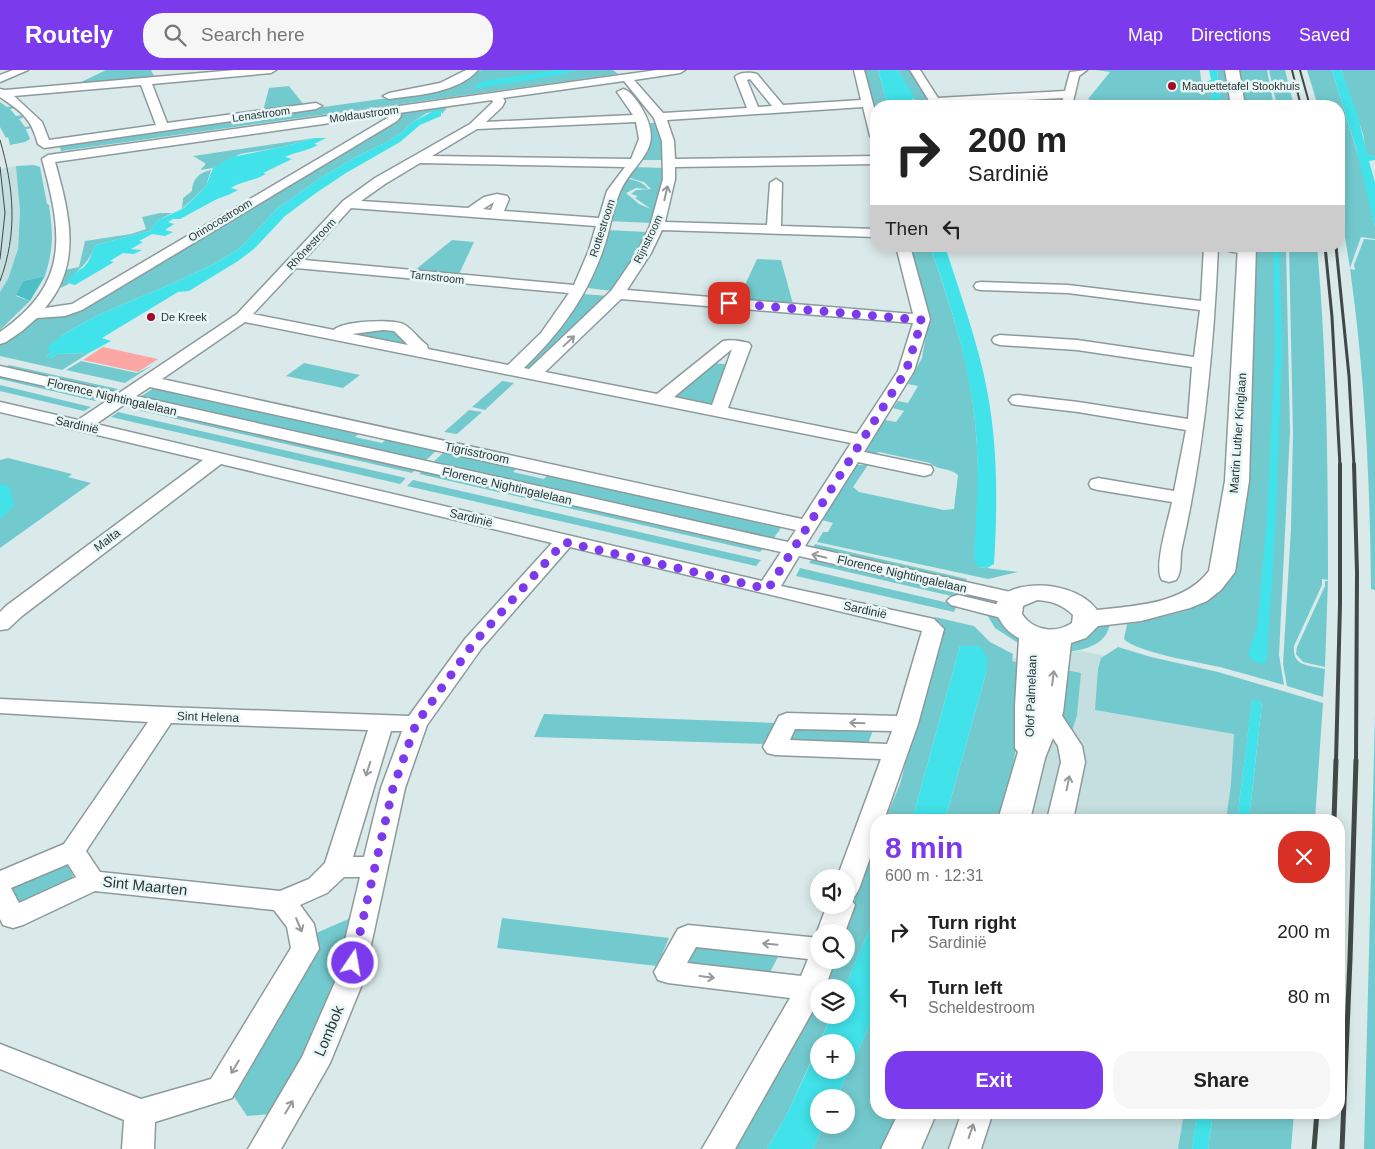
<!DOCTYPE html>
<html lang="en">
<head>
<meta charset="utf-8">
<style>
	:root { --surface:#fff; --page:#f6f6f6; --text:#222; --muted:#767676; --accent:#7c3aed }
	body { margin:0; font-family:Arial,sans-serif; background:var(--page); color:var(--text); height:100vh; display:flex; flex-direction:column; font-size:19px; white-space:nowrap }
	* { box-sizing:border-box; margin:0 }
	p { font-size:16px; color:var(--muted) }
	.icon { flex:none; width:28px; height:28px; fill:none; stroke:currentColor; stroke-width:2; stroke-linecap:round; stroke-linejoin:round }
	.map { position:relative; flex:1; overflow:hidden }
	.details { position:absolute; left:870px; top:744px; width:475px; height:305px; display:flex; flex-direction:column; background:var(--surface); border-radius:20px; box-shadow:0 2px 12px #0003 }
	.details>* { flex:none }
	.hud { position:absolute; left:870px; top:30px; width:475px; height:152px; border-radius:20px; box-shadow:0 2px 12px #0003; background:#fff; color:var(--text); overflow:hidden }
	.controls { position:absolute; left:810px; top:799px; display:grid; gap:10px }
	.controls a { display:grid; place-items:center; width:45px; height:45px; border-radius:50%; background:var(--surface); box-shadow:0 2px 12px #0003; font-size:25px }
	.pin { position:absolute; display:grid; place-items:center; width:42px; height:42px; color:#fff; margin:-21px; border-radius:10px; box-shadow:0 2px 8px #0006 }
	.me { position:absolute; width:55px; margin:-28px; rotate:12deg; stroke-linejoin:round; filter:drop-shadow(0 0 4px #0008) }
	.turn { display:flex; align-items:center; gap:18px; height:105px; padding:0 15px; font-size:22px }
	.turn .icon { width:65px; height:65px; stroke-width:2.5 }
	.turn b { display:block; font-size:35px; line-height:42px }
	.then { display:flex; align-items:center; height:48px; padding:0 15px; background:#0003; gap:10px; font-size:19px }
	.round { display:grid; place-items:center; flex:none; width:52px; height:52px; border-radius:20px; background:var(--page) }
	.overview { display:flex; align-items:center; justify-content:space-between; height:85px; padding:0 15px }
	h1 { font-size:30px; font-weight:800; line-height:38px; color:var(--accent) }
	.action { display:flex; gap:10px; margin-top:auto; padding:10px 15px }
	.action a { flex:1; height:58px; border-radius:20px; background:var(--accent); color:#fff; font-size:20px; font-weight:800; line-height:58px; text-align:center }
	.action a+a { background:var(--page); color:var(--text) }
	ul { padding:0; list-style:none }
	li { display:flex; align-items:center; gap:15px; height:65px; padding:0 15px }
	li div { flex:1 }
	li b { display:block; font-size:19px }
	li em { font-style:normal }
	header { display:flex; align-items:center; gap:30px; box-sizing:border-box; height:70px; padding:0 25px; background:var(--accent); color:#fff }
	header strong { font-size:24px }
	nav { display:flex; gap:28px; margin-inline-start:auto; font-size:18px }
	.search { width:350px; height:45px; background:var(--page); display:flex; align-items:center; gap:12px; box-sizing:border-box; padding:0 18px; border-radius:20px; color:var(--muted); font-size:19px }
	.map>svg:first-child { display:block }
	.built { fill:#c5dedf; fill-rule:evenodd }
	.green { fill:#73cace }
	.forest { fill:#4dc0c5 }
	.water { fill:#41e2e9 }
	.building { fill:#fca6a4 }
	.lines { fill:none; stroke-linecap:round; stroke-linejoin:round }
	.minor-casing { stroke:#8c9a9b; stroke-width:3 }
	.tertiary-casing { stroke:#8c9a9b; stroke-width:3 }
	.minor { fill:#fff; fill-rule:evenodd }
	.tertiary { fill:#fff; fill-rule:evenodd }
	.tram { stroke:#414848; stroke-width:1 }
	.rail-far3 { stroke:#414848; stroke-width:2 }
	.rail-far2 { stroke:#414848; stroke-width:3 }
	.rail-far1 { stroke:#414848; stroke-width:4 }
	.rail { stroke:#414848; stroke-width:5 }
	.oneway { stroke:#969a9a }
	.route { stroke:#7c3aed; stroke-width:9; stroke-dasharray:0 16.2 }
	.poi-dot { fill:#a50927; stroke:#e7f7f8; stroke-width:2 }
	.labels { text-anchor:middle; stroke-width:5; stroke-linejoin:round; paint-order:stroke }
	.far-poi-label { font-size:11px; fill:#2e3434; stroke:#e7f7f8; text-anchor:start }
	.far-street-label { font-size:11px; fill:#2e3434; stroke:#e7f7f8 }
	.street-label { font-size:12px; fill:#2e3434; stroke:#e7f7f8 }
	.near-street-label { font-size:15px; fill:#2e3434; stroke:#e7f7f8 }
</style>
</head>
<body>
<header>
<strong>Routely</strong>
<div class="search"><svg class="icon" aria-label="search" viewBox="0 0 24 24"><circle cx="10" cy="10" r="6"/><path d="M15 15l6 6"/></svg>Search here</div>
<nav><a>Map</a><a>Directions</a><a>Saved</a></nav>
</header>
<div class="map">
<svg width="1375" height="1079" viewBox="0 0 1375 1079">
	<rect width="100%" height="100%" fill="#daeaea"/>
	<path class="built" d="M17 96 20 141 18 179 8 209 0 222V99Z
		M1081 581 1258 617 1243 750H964L998 590Z
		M876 918V1042L1201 1043 1196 1079H792L833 1000H846ZM819 1028H846V1055H819Z"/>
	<path class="green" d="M106 0H151L155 8 75 15Z
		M481 0H613L618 4 61 81 59 74 416 24 465 10Z
		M864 0H878L888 36H876V48Z
		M898 0H910L927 28 921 36H908L914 30Z
		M1096 0H1200L1201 10 1213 22 1211 27 1214 36H1089L1090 30 1088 29 1110 2Z
		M1217 0H1227L1232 36H1221Z
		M1238 0H1267L1274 36H1244Z
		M1269 0H1285L1294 36H1277Z
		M1307 0H1332L1364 105 1375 156V169L1361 167 1350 198 1339 131V36H1318Z
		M1341 0H1375V87L1366 84 1363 64Z
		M289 16 304 35 263 41 269 18Z
		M0 32 7 37 13 36 16 38 10 39 16 46 23 45 25 47 19 49 25 57 32 56 33 58 26 59 30 69 25 72 10 75 8 67 6 68 0 57Z
		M448 36 442 44 441 41 427 43 414 51 400 64 387 72 356 87 322 107 278 138 239 179 214 194 178 211 98 245 62 265 51 283 47 286 51 288 57 284 89 283 62 300 0 286V275L38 246 57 245 397 43Z
		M646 53H658L664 90H639Z
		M315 68 282 77 240 84 213 98 200 100 205 95V93L193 86Z
		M34 95 40 97 47 134 49 135C53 164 54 177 45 206L23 211 16 226 30 231 0 260V222L8 209 18 179 20 141 16 96Z
		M634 97 664 98 662 115 651 153 606 151 625 108C633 110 643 111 648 119L636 118 626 123 639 134 651 139 635 128 638 126 631 124 636 120 651 119 644 112 626 107Z
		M211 100 206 116 182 139 183 128 192 121C192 109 200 102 211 100Z
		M160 143H172L157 151 150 161 95 175C88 196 79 197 67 213L69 214 60 218 65 200 79 197 85 171 131 164 146 159 142 147Z
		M606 160 647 162 638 183 612 221 588 218 602 179Z
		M1364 169 1375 170V520L1371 519C1370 413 1365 305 1350 199L1355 200 1354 195Z
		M452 170 474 172 459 204 415 200Z
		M910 176H930C944 217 959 261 968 304 981 367 978 433 979 497L1018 502 988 509 817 472 823 462H828L833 453 822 450 856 395H868L853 417 859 422 944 440 954 439 958 405C949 397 938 401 930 393L879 382 871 385 864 382 885 350 896 352 904 341 893 338 898 331 908 333 918 316 908 314 922 288 929 248Z
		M1254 176H1286L1290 361 1279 585 1284 615C1263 609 1242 603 1220 597 1202 593 1135 582 1124 569L1127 554 1144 552V550C1174 544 1211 540 1227 510Z
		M1289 176H1317C1327 288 1328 398 1328 510L1322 509V515L1294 576C1292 597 1309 595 1325 599L1323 627 1287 616 1283 594 1291 458 1293 363Z
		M757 189 781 190 793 234 738 230Z
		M583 224 609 226 531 299 523 296 554 265Z
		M385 258 396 260 409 275 345 262Z
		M81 291 137 303 153 295 125 313 66 300Z
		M304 293 360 305 343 318 286 306Z
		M712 293 724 294 728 297 714 335 671 326Z
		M9 295 118 319 113 323 3 299Z
		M0 305 100 328 95 331 0 309Z
		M502 311 514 313 485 340 472 337Z
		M0 315 91 337 84 341 0 321Z
		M157 316 361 362 355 367 382 373 388 368 438 379 422 394 137 329Z
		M133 335 416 399 412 403 129 338Z
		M469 340 482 342 457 364 444 362Z
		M118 342 406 408 400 414 111 347Z
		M445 381 518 397 513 402 544 409 549 403 783 455 771 472 430 395Z
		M8 388 72 404 68 407 91 413 0 478V390Z
		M423 401 764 478 760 482 419 404Z
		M413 410 761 490 756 496 407 416Z
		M815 474 967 509 965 513 811 481Z
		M812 489 962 523 960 528 809 493Z
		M800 498 957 535 954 542 796 506Z
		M1325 511H1328L1325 597 1303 592 1296 584 1297 577 1325 516Z
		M986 543C997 547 1021 563 1021 575L995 558Z
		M935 547 974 556 990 572 1013 584 1012 591 1023 594 1020 651 1013 696 999 750H945L986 603 980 576H960L912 750H885L900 714 942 554 933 552Z
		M1110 552C1108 574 1086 580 1067 582L1068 575 1087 567 1102 554Z
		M1118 577 1151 587 1218 602 1323 633 1315 750H1249L1262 632 1252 631 1237 750H1226L1231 714 1234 664 1095 640 1098 599 1101 588Z
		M1061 599 1081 603 1077 645 1071 664 1061 653Z
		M544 644 776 653 767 674 534 667Z
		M1375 645V1079H1364Z
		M796 656 874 657 867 677 790 672Z
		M876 773V844L845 917 819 918V945H832L788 1042 767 1079H732L827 890H846V862H839Z
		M62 795H67L73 805 72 810 16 834 7 819Z
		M353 847 340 904 305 987 271 1044 247 1046 229 1019 314 864Z
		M502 848 669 868 657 896 497 878Z
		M694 874 780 883 767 908 685 896Z
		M876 941V1042L899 1043 884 1079H813L824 1055H846V1028L837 1027Z
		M1184 1043H1197L1192 1079H1178Z
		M1213 1043H1294L1291 1079H1208Z"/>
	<path class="forest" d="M45 206 30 231 16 225 23 211Z"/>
	<path class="water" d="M556 0H577L561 5 473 19 476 18 475 15 487 10Z
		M878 0H898L914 27 908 36H888Z
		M1209 0H1217L1221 36H1214L1211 27 1213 22 1202 14 1211 10Z
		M1332 0H1341L1358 47 1367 84 1375 87V90L1369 91 1375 112V156L1356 78Z
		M438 39 441 40V46L420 55 400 72 346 103 316 123 285 146 254 179 238 191 189 221 178 222 102 268 111 271 89 283 57 284 51 288 46 287 51 283 47 277 62 265 98 245 178 211 214 194 239 179 278 138 322 107 356 87 387 72 400 64 414 51Z
		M315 68H326L314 74 318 75C307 81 296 82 285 87L292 89 263 103 266 104C254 111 242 111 231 118L238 120 228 125 217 129 180 149H173L168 152 174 154 165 160 173 162 165 166 152 164 139 171 143 172 131 179 142 180 134 184 123 183 110 191 114 192 75 215 67 213C70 205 77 202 84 197 90 191 92 183 95 175L150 161 157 151 184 138 206 116 213 98 232 87 282 77Z
		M930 176H945C958 217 973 259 983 301 998 364 998 430 994 494L987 498 979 497 974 491C975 454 979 417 977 380 975 311 953 241 930 176Z
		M1273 176H1279L1282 278 1276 448 1267 589 1266 592 1262 594 1253 591 1248 584 1257 557 1267 447 1275 277Z
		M0 414 9 416 14 436 0 449Z
		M960 576H980L988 589 986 603 945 750H912Z
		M1252 630 1262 632 1249 750H1237Z
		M876 844V941L837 1027 819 1028V1055H824L813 1079H767L788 1042 819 975V1000H846V972H820L832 945H846L845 917Z
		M1197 1043H1213L1208 1079H1192Z"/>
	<path class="building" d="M103 277 158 289 138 302 83 290Z"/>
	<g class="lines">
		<g class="minor-casing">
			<path id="minor" d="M13 0H28L0 12V5Z
				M235 0H276L271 3 152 14 167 53 316 33 322 36 316 39 44 78 38 74C31 48 22 42 0 27V19L5 20ZM141 15 156 55 49 70 42 52 14 26Z
				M466 0H478C458 23 417 25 389 29L383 26 389 23 440 13Z
				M657 0H685L680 3 634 10 663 43 747 38 735 7C739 2 750 2 757 4L783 35 861 30 854 0H864L876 45V70L870 66 863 37 667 50 674 71 675 89 876 86V94L675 97V109L665 152 767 155 770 113 776 109 782 113 781 156 876 159V167L662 160 651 183 627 220 913 244 896 176H910L930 249 914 301 864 382 931 396 933 400 931 404 924 406 858 392 805 476 1015 523 1022 525 1026 529 1022 533 1015 535 799 486 781 516 934 549 944 559 918 654 884 750H876V771L859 819 855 826 850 828 855 835 845 862H819V865L817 862 827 835H846V808H837L881 689 775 685 767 683 763 677 779 646 787 643 897 646 922 561 570 477 481 579 427 655 405 718 363 912 330 993 281 1079H248L302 987 335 912 360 807H344L327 823 300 835 314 854 319 879 232 1028 155 1052 154 1079H122L124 1050 0 999V974L141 1029 211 1009 291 878 287 857 274 840 95 821 23 855 13 858 3 855 0 849V801L64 774 148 652 0 643V629L164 637 409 646 465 569 552 473 221 394 22 546 8 559 0 560V542L6 536 203 390 0 342V332L78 350 108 330 0 306V296L119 323 237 244 343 131 375 108 470 54 493 32 492 30 399 43 401 46 397 51 82 240 65 246 37 248 22 261 6 272 0 274V262C71 213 62 163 42 89L48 85ZM750 9 772 36 758 37 747 10ZM624 11 654 48 662 71 663 109 650 156 637 183 611 221 529 299 524 298C561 262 586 228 603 180 610 161 612 140 620 122 635 88 667 81 641 37 637 31 631 21 623 19L617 22 633 45 486 52 502 37 505 31 503 28ZM387 45 389 47 72 234 45 238C83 194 69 142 55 92ZM636 52 639 69 631 89 432 86 477 59ZM420 93 625 97 607 121 599 148 504 141 509 129 507 126 497 124 484 127 468 138 361 131 385 114ZM494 132 491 140 483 139ZM351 138 596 156 589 180 574 215 304 190ZM296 198 569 223 541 263 508 295 428 279 427 275C418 269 412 258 403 254 391 249 342 251 334 260L253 244ZM621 229 913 253 898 301 857 364 728 338 751 276 749 273C740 271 732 269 723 271L657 324 545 302ZM245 252 851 373 802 449 162 309ZM383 260 394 261 408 275 352 264ZM732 279 712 335 674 327ZM150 317 796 460 788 472 136 326ZM125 334 781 482 762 511 96 354ZM171 653 368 660 325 793 309 809 280 821 100 802 86 781ZM795 659 892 661 887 674 790 670ZM391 661H402L381 718 364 787H353ZM68 794 76 807 19 833 11 818Z
				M910 0H920L938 28 1065 21 1070 2 1087 0 1079 6 1072 36H1062L1063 28 935 35 931 34Z
				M1204 176H1218C1214 277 1204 379 1182 477 1179 488 1183 501 1176 510L1169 512 1162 510C1153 498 1169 448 1172 432L1098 420 1091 418 1089 414 1091 410 1098 408 1174 421 1186 360 1078 342 1018 335 1012 334 1009 330 1012 326 1018 325 1078 332 1188 349 1192 297 1077 280 1000 275 994 273 992 270 994 267 1000 265 1077 270 1194 287 1200 240 1068 223 981 220 976 219 974 216 976 213 981 212 1068 215 1201 231Z
				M1219 176H1253L1255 179 1253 182C1244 184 1226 183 1219 176Z
				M958 525 1017 539 1020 544 1017 549 1009 550 951 535 947 531 951 527Z
				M1049 636 1057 638 1082 676 1085 692 1073 750H1047L1061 692 1058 676 1037 643 1041 638Z
				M688 855 819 868V890H835L825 918H819V930L735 1079H702L790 928 668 913 658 910 654 902 678 859ZM696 877 808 889 801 906 687 893Z
				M962 1042H993L981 1079H949Z"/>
		</g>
		<g class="tertiary-casing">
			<path id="tertiary" d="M1225 0H1239L1245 36H1231Z
				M1238 176H1256L1249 411 1235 502 1221 520 1207 531 1190 538 1141 551 1098 556 1086 568 1071 573 1063 643 1045 688 1030 750H998L1018 682 1015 678V636L1019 568C1011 564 1005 559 1000 550 976 512 1068 501 1097 540 1135 536 1184 534 1209 501L1225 411ZM1037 530C1051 531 1062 534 1073 545L1072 553C1056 564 1033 561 1022 544L1023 536Z
				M899 1042H937L921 1079H881Z"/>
		</g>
		<use href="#minor" class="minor"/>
		<use href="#tertiary" class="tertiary"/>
		<path class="tram" d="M0 70C14 118 18 163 0 211
			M0 97 5 143 0 189"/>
		<path class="rail-far3" d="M1292 0 1301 36
			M1300 0 1310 36"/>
		<path class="rail-far2" d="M1325 176 1332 247 1340 396
			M1336 176 1349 306 1354 396"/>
		<path class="rail-far1" d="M1354 394 1357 502 1356 691
			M1336 691 1340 535V394"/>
		<path class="rail" d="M1334 750 1336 690
			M1314 1079 1317 1042
			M1342 1079 1350 889 1356 690"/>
	</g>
	<defs><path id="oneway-shaft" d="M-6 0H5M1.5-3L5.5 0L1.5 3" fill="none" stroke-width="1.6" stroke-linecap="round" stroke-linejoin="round" transform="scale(1.25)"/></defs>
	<g class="oneway">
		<use href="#oneway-shaft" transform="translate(666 123) rotate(-77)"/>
		<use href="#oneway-shaft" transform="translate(569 271) rotate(-43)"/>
		<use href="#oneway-shaft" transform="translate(819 486) rotate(-167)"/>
		<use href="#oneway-shaft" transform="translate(1053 608) rotate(-83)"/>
		<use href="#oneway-shaft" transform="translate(857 653) rotate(-178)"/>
		<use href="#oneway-shaft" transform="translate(368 699) rotate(108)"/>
		<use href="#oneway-shaft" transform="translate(1068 713) rotate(-78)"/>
		<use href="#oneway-shaft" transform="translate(299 855) rotate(67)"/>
		<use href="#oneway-shaft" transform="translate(770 874) rotate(-175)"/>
		<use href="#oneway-shaft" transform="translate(707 907) rotate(7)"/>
		<use href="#oneway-shaft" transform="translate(235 997) rotate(121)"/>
		<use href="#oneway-shaft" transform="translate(289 1037) rotate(-59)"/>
		<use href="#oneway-shaft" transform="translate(971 1061) rotate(-71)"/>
	</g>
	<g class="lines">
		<path class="route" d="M353 893 393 718 416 654 473 574 564 472 768 519 906 301 922 250 729 233"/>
	</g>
	<g class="poi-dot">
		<circle cx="1172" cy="16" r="5"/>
		<circle cx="151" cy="247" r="5"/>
	</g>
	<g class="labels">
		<g class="far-poi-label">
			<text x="1182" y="20">Maquettetafel Stookhuis</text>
			<text x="161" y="251">De Kreek</text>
		</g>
		<g class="far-street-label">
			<text transform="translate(261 44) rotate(-8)" y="4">Lenastroom</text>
			<text transform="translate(364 44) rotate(-8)" y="4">Moldaustroom</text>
			<text transform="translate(220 150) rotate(-31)" y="4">Orinocostroom</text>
			<text transform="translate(602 158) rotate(-72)" y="4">Rottestroom</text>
			<text transform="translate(648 169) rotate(-64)" y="4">Rijnstroom</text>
			<text transform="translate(311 174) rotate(-47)" y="4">Rhônestroom</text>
			<text transform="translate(437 207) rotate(6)" y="4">Tarnstroom</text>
		</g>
		<g class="street-label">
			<text transform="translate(112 327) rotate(13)" y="4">Florence Nightingalelaan</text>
			<text transform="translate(77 355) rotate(13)" y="4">Sardinië</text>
			<text transform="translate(1238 363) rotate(-86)" y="4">Martin Luther Kinglaan</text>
			<text transform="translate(477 383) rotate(12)" y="4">Tigrisstroom</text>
			<text transform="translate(507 416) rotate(13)" y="4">Florence Nightingalelaan</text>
			<text transform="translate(471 448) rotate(14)" y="4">Sardinië</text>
			<text transform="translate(107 470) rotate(-37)" y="4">Malta</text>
			<text transform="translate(902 504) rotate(13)" y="4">Florence Nightingalelaan</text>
			<text transform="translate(865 540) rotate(12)" y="4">Sardinië</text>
			<text transform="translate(1031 626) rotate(-88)" y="4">Olof Palmelaan</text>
			<text transform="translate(208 647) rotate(2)" y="4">Sint Helena</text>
		</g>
		<g class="near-street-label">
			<text transform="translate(145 816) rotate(6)" y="5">Sint Maarten</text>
			<text transform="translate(329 961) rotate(-67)" y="5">Lombok</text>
		</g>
	</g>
</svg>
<div class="controls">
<a><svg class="icon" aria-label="sound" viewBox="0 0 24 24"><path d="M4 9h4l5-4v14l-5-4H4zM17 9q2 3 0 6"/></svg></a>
<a><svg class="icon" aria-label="search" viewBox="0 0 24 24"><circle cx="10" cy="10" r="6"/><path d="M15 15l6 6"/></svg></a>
<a><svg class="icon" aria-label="layers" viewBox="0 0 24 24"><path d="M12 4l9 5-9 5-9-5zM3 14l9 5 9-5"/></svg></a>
<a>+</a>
<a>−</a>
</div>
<div class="pin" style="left:729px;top:233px;background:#d93025"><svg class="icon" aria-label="arrive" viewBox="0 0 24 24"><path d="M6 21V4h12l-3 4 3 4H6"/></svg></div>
<svg class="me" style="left:353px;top:893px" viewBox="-20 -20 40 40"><circle r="17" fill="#7c3aed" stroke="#fff" stroke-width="3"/><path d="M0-11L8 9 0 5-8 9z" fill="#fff"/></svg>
<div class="hud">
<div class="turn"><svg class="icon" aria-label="right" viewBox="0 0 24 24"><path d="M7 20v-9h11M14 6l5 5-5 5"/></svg><div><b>200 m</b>Sardinië</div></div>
<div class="then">Then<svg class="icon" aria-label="left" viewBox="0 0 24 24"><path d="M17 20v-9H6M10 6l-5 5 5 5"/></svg></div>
</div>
<section class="details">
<div class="overview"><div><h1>8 min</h1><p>600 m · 12:31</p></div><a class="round" style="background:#d93025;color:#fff"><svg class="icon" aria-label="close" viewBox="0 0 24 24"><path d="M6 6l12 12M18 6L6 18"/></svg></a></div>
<ul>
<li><svg class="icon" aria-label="right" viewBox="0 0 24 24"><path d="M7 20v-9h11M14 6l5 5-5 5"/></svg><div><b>Turn right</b><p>Sardinië</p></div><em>200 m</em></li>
<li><svg class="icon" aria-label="left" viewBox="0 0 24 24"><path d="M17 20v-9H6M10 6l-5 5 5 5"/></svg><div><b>Turn left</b><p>Scheldestroom</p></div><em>80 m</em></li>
</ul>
<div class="action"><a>Exit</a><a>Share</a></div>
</section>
</div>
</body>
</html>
